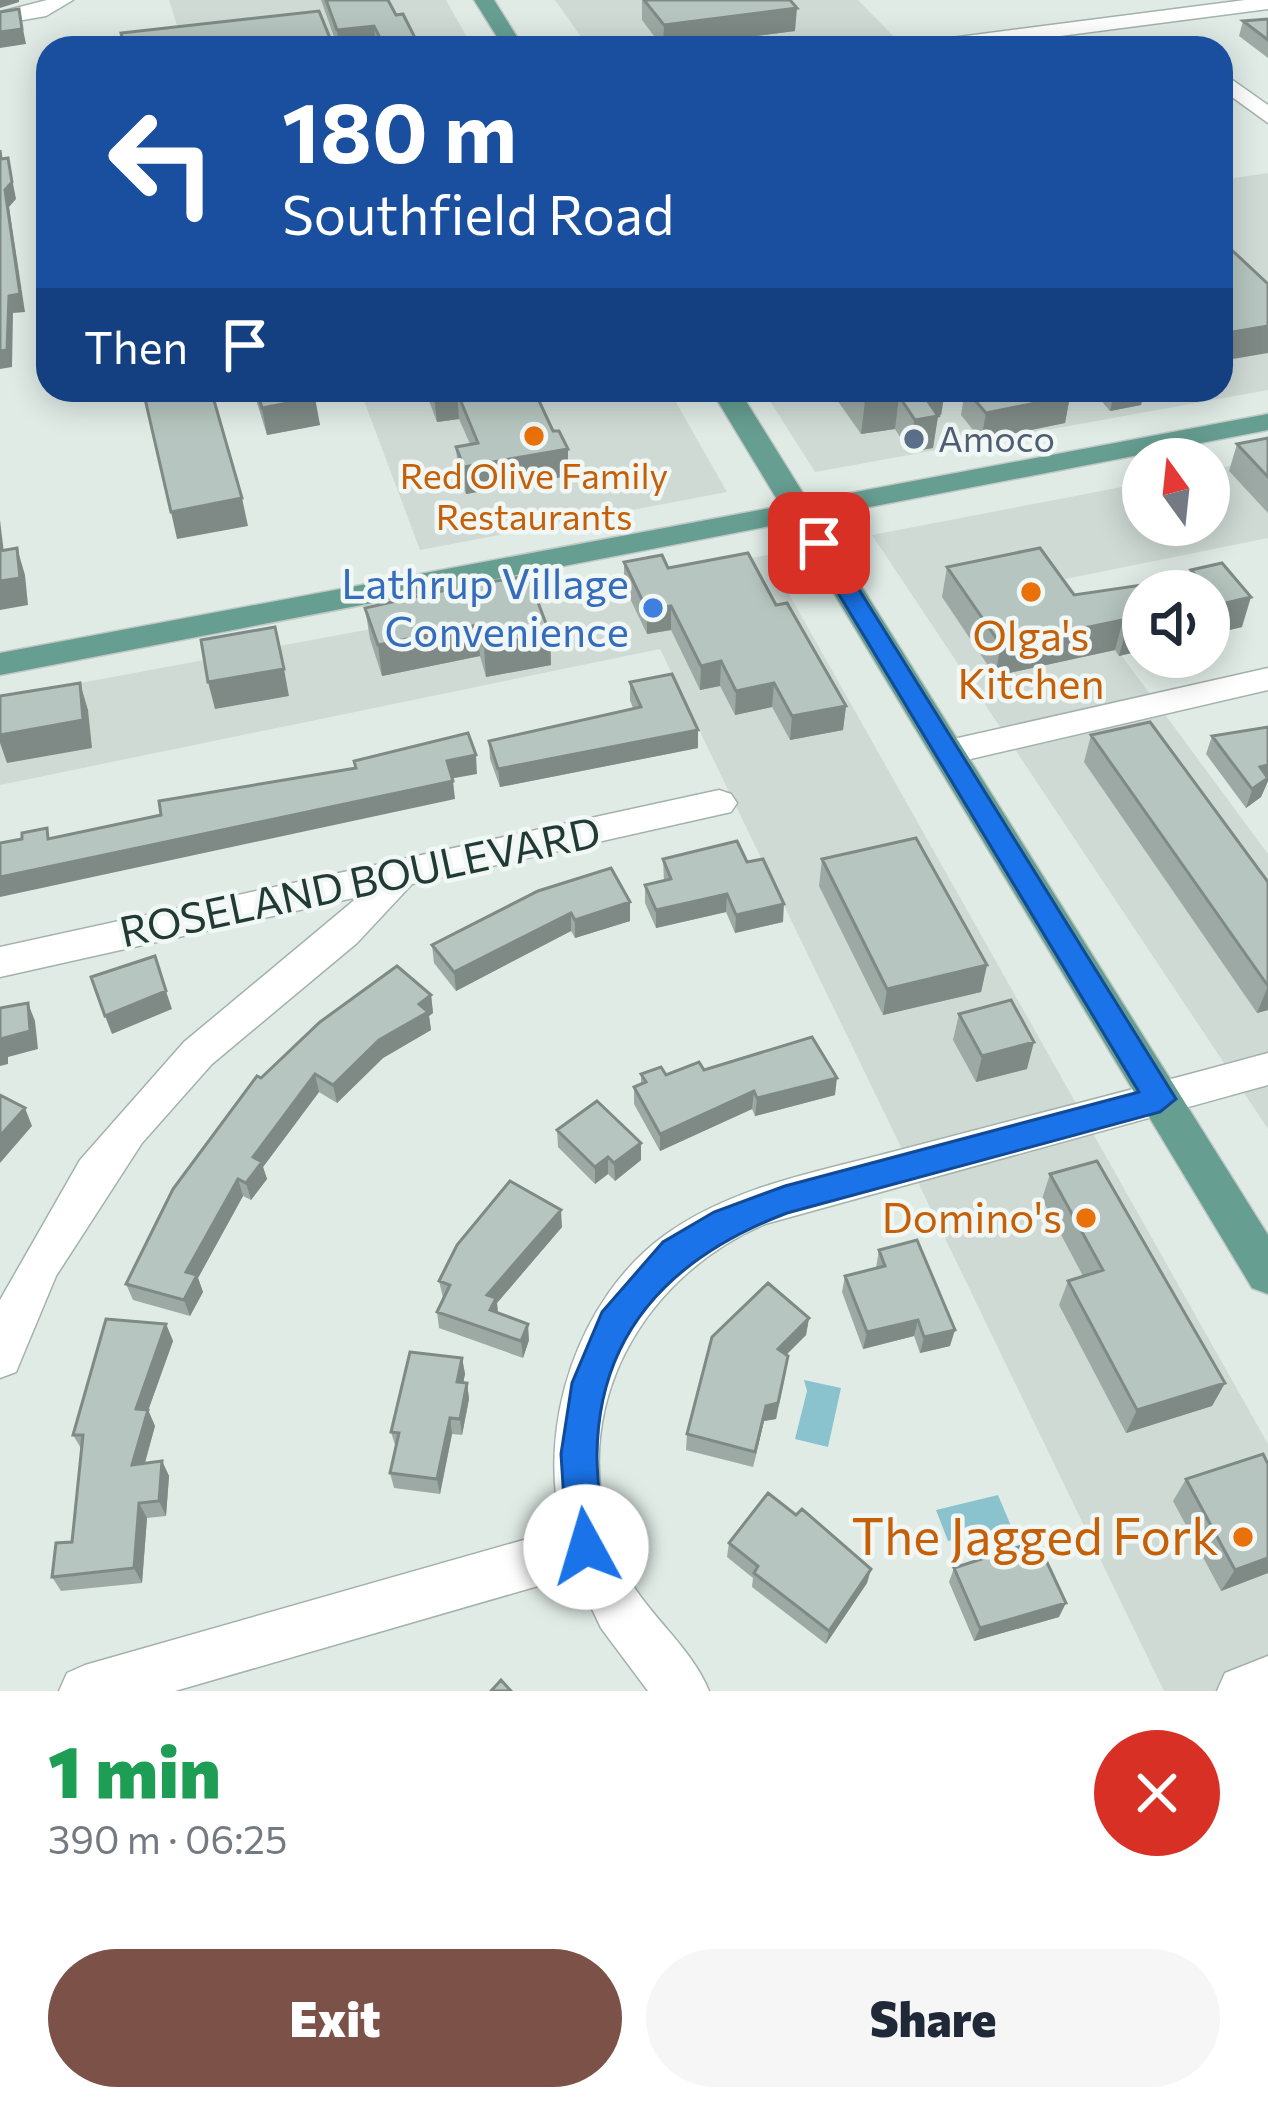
<!DOCTYPE html>
<html lang="en">
<head>
<meta charset="utf-8">
<style>
	:root { --surface:#fff; --page:#f6f6f7; --text:#1f2937; --muted:#747a83; --accent:#7b5148 }
	body { margin:0; font-family:Commissioner,sans-serif; background:var(--page); color:var(--text); height:100vh; display:flex; flex-direction:column; font-size:45px; white-space:nowrap }
	* { box-sizing:border-box; margin:0 }
	p { font-size:39px; color:var(--muted) }
	.icon { flex:none; width:66px; height:66px; fill:none; stroke:currentColor; stroke-width:2; stroke-linecap:round; stroke-linejoin:round }
	.map { position:relative; height:1691px; overflow:hidden }
	.panel { display:flex; flex-direction:column; background:var(--surface); flex:1 }
	.panel>* { flex:none }
	.top-card { position:absolute; left:36px; top:36px; width:1197px; height:366px; border-radius:36px; box-shadow:0 6px 30px #0003; background:#1a4fa0; color:#fff; overflow:hidden }
	.needle { width:78px; rotate:345deg }
	.controls { position:absolute; left:1122px; top:438px; display:grid; gap:24px }
	.controls a { display:grid; place-items:center; width:108px; height:108px; border-radius:50%; background:var(--surface); box-shadow:0 6px 30px #0003; font-size:60px }
	.pin { position:absolute; display:grid; place-items:center; width:102px; height:102px; color:#fff; margin:-51px; border-radius:24px; box-shadow:0 6px 18px #0006 }
	.me { position:absolute; width:132px; margin:-66px; rotate:354deg; stroke-linejoin:round; filter:drop-shadow(0 0 9px #0008) }
	.turn { display:flex; align-items:center; gap:42px; height:252px; padding:0 48px; font-size:54px }
	.turn .icon { width:156px; height:156px; stroke-width:2.5 }
	.turn b { display:block; font-size:84px; line-height:102px }
	.then { display:flex; align-items:center; height:114px; padding:0 48px; background:#0003; gap:24px; font-size:45px }
	.round { display:grid; place-items:center; flex:none; width:126px; height:126px; border-radius:63px; background:var(--page) }
	.headline { display:flex; align-items:center; justify-content:space-between; height:204px; padding:0 48px }
	h1 { font-size:72px; font-weight:800; line-height:90px; color:#1e9e55 }
	.cta { display:flex; gap:24px; margin-top:auto; padding:24px 48px }
	.cta a { flex:1; height:138px; border-radius:72px; background:var(--accent); color:#fff; font-size:48px; font-weight:800; line-height:138px; text-align:center }
	.cta a+a { background:var(--page); color:var(--text) }
	.map>svg:first-child { display:block }
	.built { fill:#cfdad5 }
	.water { fill:#8ac3ce }
	.lines { fill:none; stroke-linecap:round; stroke-linejoin:round }
	.minor-casing { stroke:#a3b2ad; stroke-width:3 }
	.major-casing { stroke:#c1c8c6; stroke-width:3 }
	.minor { fill:#fff; fill-rule:evenodd }
	.major { fill:#669e91; fill-rule:evenodd }
	.wall { fill:#9da9a4 }
	.shaded-wall { fill:#7f8a86 }
	.building { fill:#b6c5bf; stroke:#7f8a86; stroke-width:3 }
	.route { fill:#1a73e8; stroke:#114b97; stroke-width:3 }
	.food-dot { fill:#e8710a; stroke:#f1f7f4; stroke-width:4.5 }
	.service-dot { fill:#5c6f8a; stroke:#f1f7f4; stroke-width:4.5 }
	.shop-dot { fill:#3f7fe0; stroke:#f1f7f4; stroke-width:4.5 }
	.labels { text-anchor:middle; stroke-width:9; stroke-linejoin:round; paint-order:stroke }
	.far-service-label { font-size:36px; fill:#4e5e75; stroke:#f1f7f4; text-anchor:start }
	.far-food-label { font-size:36px; fill:#c56008; stroke:#f1f7f4 }
	.shop-label { font-size:42px; fill:#366cbe; stroke:#f1f7f4; text-anchor:end }
	.food-label { font-size:42px; fill:#c56008; stroke:#f1f7f4 }
	.street-label { font-size:42px; fill:#223a34; stroke:#f1f7f4 }
	.near-food-label { font-size:51px; fill:#c56008; stroke:#f1f7f4; text-anchor:end }
</style>
</head>
<body>
<div class="map">
<svg width="1268" height="1691" viewBox="0 0 1268 1691">
	<rect width="100%" height="100%" fill="#e0ebe6"/>
	<path class="built" d="M169 0H446L473 48H96L181 38Z
		M555 0H858L905 48H589Z
		M1268 173V390L815 472 763 390H1221V180Z
		M360 390H669L727 492 420 550Z
		M1268 458V538L1065 579 1268 854V1129L872 535 1143 483V525H1209V470Z
		M767 555 1268 1444V1691H1164L660 649 0 785V698Z"/>
	<path class="water" d="M804 1380 841 1388 828 1447 795 1439 807 1391Z
		M998 1495 1011 1526 948 1541 936 1510Z"/>
	<g class="lines">
		<g class="minor-casing">
			<path id="minor" d="M47 0H73L46 16 0 24V12Z
				M1245 0H1268V9L968 48H910L920 42Z
				M1221 72 1268 105V123L1221 89Z
				M1268 668V690L949 764 932 752 949 740Z
				M719 790 731 794 737 803 731 812 412 884 357 943 212 1064 142 1143 56 1276 16 1372 0 1378V1300L80 1160 184 1042 358 897 0 977V947Z
				M1268 1053V1085L765 1224C633 1281 559 1425 621 1564 643 1612 690 1644 709 1691H648L601 1628 576 1575 175 1691H59L67 1673 85 1665 562 1529C536 1426 578 1298 665 1235 733 1186 818 1172 896 1151 1020 1118 1144 1087 1268 1053Z
				M1268 1656V1691H1217L1225 1673Z"/>
		</g>
		<g class="major-casing">
			<path id="major" d="M474 0H494L524 48H504Z
				M711 390H739L808 501 1268 414V430L818 517 1268 1235V1294L1252 1288 791 522 0 675V653L781 506Z"/>
		</g>
		<use href="#minor" class="minor"/>
		<use href="#major" class="major"/>
	</g>
	<path class="wall" d="M321 0H388L396 15 418 44 438 48H377L376 46 338 48Z
		M642 0H790L795 31 663 48 642 20Z
		M1268 19V58L1239 36 1243 21Z
		M253 390H312L320 425 267 435Z
		M425 390H534L553 431 568 449V476L466 494 458 473 456 447 470 444 459 419 437 422Z
		M830 390H945L941 415 938 416 933 448 910 452 895 429 861 434Z
		M965 390H1064L1070 396 1065 423 981 440 961 415Z
		M1092 390H1144L1141 405 1110 411Z
		M1268 438V513L1229 471 1237 444Z
		M624 562 668 568 776 605 846 706 843 730 790 740 772 707 735 715 720 686 700 690 671 630 647 634 624 586Z
		M947 567 1074 595 1188 578 1191 570 1242 627 1119 656 1115 650 995 676 942 597Z
		M365 608 550 634 551 665 486 677 480 656 382 676 370 639Z
		M630 682 698 748 500 787 490 759 489 741 633 708 630 700Z
		M1268 727V781L1261 797 1246 808 1206 754 1212 736Z
		M1091 735 1268 882V1010L1257 1013 1084 762Z
		M663 859 747 862 783 922 735 933 726 912 656 928 645 903V885L664 881Z
		M822 859 987 965 981 992 883 1015 819 886Z
		M538 891 630 921 575 938 571 931 456 991 434 963 432 945Z
		M431 995 433 1013 429 1016 431 1030 383 1058 337 1103 319 1092 263 1167 267 1179 251 1200 243 1196 198 1278 203 1292 190 1316 133 1300 126 1284 261 1078Z
		M959 1014 1027 1069 976 1082 953 1040Z
		M704 1070 835 1095 755 1116 752 1109 660 1151 634 1104V1087L641 1084V1074L666 1075Z
		M557 1130 641 1160 615 1181 608 1174 595 1184 558 1147Z
		M1050 1174 1225 1383 1212 1406 1126 1433 1059 1305 1068 1281 1083 1276 1042 1199Z
		M562 1227 497 1303 498 1313 529 1340 523 1358 439 1328 437 1312 443 1298 439 1281Z
		M879 1250 950 1346 920 1353 914 1336 863 1349 842 1292 845 1276 876 1268Z
		M809 1318 806 1335 786 1355V1372L776 1419 764 1421 753 1467 686 1450 687 1434Z
		M166 1324 173 1341 148 1410 155 1426 145 1463 162 1461 169 1476 166 1516 147 1518 142 1583 61 1591 52 1577 72 1542 82 1450 73 1435Z
		M462 1358 465 1374 463 1383H467L469 1399 462 1435 452 1434 440 1494 394 1488 390 1473 396 1448 391 1432Z
		M1268 1464V1573L1221 1591 1173 1501 1186 1479Z
		M796 1515 871 1569 867 1583 826 1644 752 1587 753 1578 727 1557 729 1543Z
		M954 1568 1059 1617 974 1641 949 1582Z"/>
	<path class="shaded-wall" d="M0 0H19V2L0 8Z
		M797 8 795 31 663 48 664 25Z
		M19 9 26 44 0 48V32Z
		M374 26 376 46 339 48 337 30Z
		M8 158 16 199 9 207 25 312 13 313 12 367 0 369V351L9 296 5 190Z
		M1268 326V353L1221 361V334Z
		M918 390H945L941 415 938 416 933 448 910 452Z
		M1115 390H1144L1141 405 1110 411Z
		M457 392 459 419 437 422 434 396Z
		M899 396 895 429 861 434 865 401Z
		M1070 396 1065 423 981 440 986 413Z
		M315 398 320 425 267 435 262 408Z
		M568 449V476L466 494 464 467Z
		M242 498 248 526 177 539 171 512Z
		M0 519V520L7 578 0 557Z
		M17 548 25 575 28 605 0 610V581Z
		M1251 597 1242 627 1209 635V607Z
		M671 606V630L647 634V610Z
		M1123 620 1115 650 995 676 1001 645Z
		M1143 622V650L1119 656 1127 626Z
		M477 625 480 656 382 676 378 645Z
		M550 634 551 665 486 677 484 646Z
		M721 661 720 686 700 690 701 666Z
		M284 669 289 696 215 709 208 682Z
		M80 683 88 710 92 748 7 763 0 743V735Z
		M774 683 772 707 735 715 736 691Z
		M846 706 843 730 790 740 792 716Z
		M698 730V748L500 787 498 769Z
		M476 755 477 774 449 779 447 761Z
		M1268 765V781L1261 797 1246 808 1260 767Z
		M453 781 455 799 0 897V877Z
		M727 894 726 912 656 928V910Z
		M630 902V921L575 938V920Z
		M784 904 783 922 735 933 736 915Z
		M571 913V931L456 991 454 972Z
		M987 965 981 992 883 1015 887 989Z
		M1268 986V1010L1257 1013Z
		M166 991 172 1009 112 1034 105 1016Z
		M431 995 433 1013 429 1016 431 1030 383 1058 337 1103 333 1085 379 1040Z
		M28 1003 35 1021 38 1049 8 1057V1064L0 1066V1039Z
		M1034 1042 1027 1069 976 1082 982 1056Z
		M315 1074 319 1092 263 1167 267 1179 251 1200 246 1183 253 1157Z
		M837 1078 835 1095 755 1116 757 1098Z
		M754 1091 752 1109 660 1151V1134Z
		M25 1108 32 1126 0 1163V1136Z
		M641 1143V1160L615 1181 614 1163Z
		M608 1157V1174L595 1184V1167Z
		M238 1179 243 1196 198 1278 203 1292 190 1316 184 1300 186 1272Z
		M561 1210 562 1227 497 1303 498 1314 492 1326 487 1295Z
		M809 1318 806 1335 776 1365 778 1349Z
		M918 1320 914 1336 863 1349 867 1332Z
		M166 1324 173 1341 143 1425 136 1409Z
		M528 1324 529 1340 523 1358 521 1341Z
		M955 1330 950 1346 920 1353 924 1337Z
		M788 1356 776 1419 764 1421 753 1467 766 1406Z
		M462 1358 465 1374 460 1398 457 1382Z
		M467 1383 469 1399 462 1435 460 1419Z
		M1225 1383 1212 1406 1126 1433 1137 1410Z
		M148 1410 155 1426 140 1480 132 1465Z
		M450 1418 452 1434 440 1494 437 1479Z
		M162 1461 169 1476 166 1516 159 1501Z
		M139 1503 147 1518 142 1583 134 1568Z
		M1268 1558V1573L1221 1591 1235 1570Z
		M871 1569 867 1583 826 1644 829 1631Z
		M1066 1603 1059 1617 974 1641 980 1628Z"/>
	<path class="building" d="M326 0H388L396 15 403 14 418 44 435 42 438 48H385L374 26 337 30Z
		M644 0H790L797 8 664 25Z
		M19 9 22 29 0 32V12Z
		M319 11 334 48H124L121 33Z
		M1268 19V40L1243 21Z
		M0 150 1 159 8 158 12 182 5 190 20 294 9 296 7 350 0 351Z
		M1221 240 1268 284V326L1221 334Z
		M143 390H211L242 498 171 512Z
		M257 390H312L315 398 262 408Z
		M432 390H534L553 431H559L568 449 464 467 456 447 478 443 457 392 434 396Z
		M857 390H920L938 416 915 420 899 396 865 401Z
		M966 390H1064L1070 396 986 413Z
		M1268 438V477L1237 444Z
		M17 548 20 578 0 581V551Z
		M1040 548 1074 595 1197 577 1191 570 1222 563 1251 597 1209 607V591H1143V622L1127 626 1123 620 1001 645 947 567Z
		M748 553 776 605 787 603 846 706 792 716 774 683 736 691 721 661 701 666 671 606 647 610 624 562 662 555 668 568Z
		M528 576 550 634 484 646 477 625 378 645 365 608 464 586Z
		M275 627 284 669 208 682 201 640Z
		M672 674 698 730 498 769 489 741 641 707 630 682Z
		M80 683 83 720 0 735V696Z
		M1150 722 1268 882V986L1091 735Z
		M1268 727V765L1260 767 1268 778 1252 789 1212 736Z
		M468 733 476 755 447 761 453 781 0 877V843L22 839V833L47 828 48 839 161 815 159 801 356 768 354 761Z
		M916 838 987 965 887 989 822 859Z
		M737 841 747 862 763 859 784 904 736 915 727 894 656 910 645 885 671 879 663 859Z
		M611 868 630 902 575 920 571 913 454 972 432 945 538 891Z
		M155 956 166 991 105 1016 91 977Z
		M397 966 431 995 419 1004 428 1012 379 1040 333 1085 315 1074 253 1157 262 1162 246 1183 238 1179 186 1272 197 1275 184 1300 126 1284 173 1189 257 1076 261 1078 320 1022Z
		M1011 1000 1034 1042 982 1056 959 1014Z
		M28 1003 30 1031 0 1039V1008Z
		M812 1037 837 1078 757 1098 754 1091 660 1134 634 1087 646 1082 641 1074 661 1067 666 1075 699 1062 704 1070Z
		M0 1095 25 1108 0 1136Z
		M597 1101 641 1143 614 1163 608 1157 595 1167 557 1130Z
		M1097 1161 1225 1383 1137 1410 1068 1281 1103 1270 1050 1174Z
		M510 1181 561 1210 487 1295 496 1298 490 1310 528 1324 521 1341 437 1312 450 1285 439 1281 457 1245Z
		M917 1240 955 1330 924 1337 918 1320 867 1332 845 1276 885 1266 879 1250Z
		M768 1283 809 1318 778 1349 788 1356 778 1403 766 1406 755 1452 687 1434 712 1337Z
		M106 1319 166 1324 136 1409 148 1410 132 1465 162 1461 159 1501 139 1503 134 1568 52 1577 56 1543 72 1542 83 1435H73Z
		M410 1352 462 1358 457 1382 467 1383 460 1419 450 1418 437 1479 390 1473 399 1433 391 1432Z
		M1263 1454 1268 1464V1558L1235 1570 1186 1479Z
		M768 1493 796 1515 802 1509 871 1569 829 1631 754 1573 758 1566 729 1543Z
		M1037 1541 1066 1603 980 1628 954 1568Z
		M501 1680 511 1691H491Z"/>
	<path class="route" d="M819 536 830 543 1176 1099 1160 1112 787 1213C676 1255 598 1329 597 1455 597 1485 602 1517 605 1547L599 1560 586 1566 573 1560 567 1547 561 1454 572 1383 602 1312 663 1242 714 1212 785 1186 1139 1092 808 543Z"/>
	<g class="food-dot">
		<circle cx="534" cy="436" r="12"/>
		<circle cx="1031" cy="592" r="12"/>
		<circle cx="1086" cy="1218" r="12"/>
		<circle cx="1243" cy="1537" r="12"/>
	</g>
	<circle class="service-dot" cx="914" cy="439" r="12"/>
	<circle class="shop-dot" cx="653" cy="608" r="12"/>
	<g class="labels">
		<g class="far-service-label">
			<text x="938" y="452">Amoco</text>
		</g>
		<g class="far-food-label">
			<text x="534" y="489">Red Olive Family<tspan x="534" dy="41">Restaurants</tspan></text>
		</g>
		<g class="shop-label">
			<text x="629" y="599">Lathrup Village<tspan x="629" dy="48">Convenience</tspan></text>
		</g>
		<g class="food-label">
			<text x="1031" y="651">Olga's<tspan x="1031" dy="48">Kitchen</tspan></text>
			<text x="1062" y="1233" text-anchor="end">Domino's</text>
		</g>
		<g class="street-label">
			<text transform="translate(360 882) rotate(-12)" y="15">ROSELAND BOULEVARD</text>
		</g>
		<g class="near-food-label">
			<text x="1219" y="1555">The Jagged Fork</text>
		</g>
	</g>
</svg>
<div class="controls">
<a><svg class="needle" viewBox="-14 -14 28 28"><path d="M0-13l5 13h-10z" fill="#e53935"/><path d="M0 13l5-13h-10z" fill="#747a83"/></svg></a>
<a><svg class="icon" aria-label="sound" viewBox="0 0 24 24"><path d="M4 9h4l5-4v14l-5-4H4zM17 9q2 3 0 6"/></svg></a>
</div>
<div class="pin" style="left:819px;top:543px;background:#d93025"><svg class="icon" aria-label="arrive" viewBox="0 0 24 24"><path d="M6 21V4h12l-3 4 3 4H6"/></svg></div>
<svg class="me" style="left:586px;top:1547px" viewBox="-20 -20 40 40"><circle r="19" fill="#fff"/><path d="M0-13L10 11 0 6-10 11z" fill="#1a73e8"/></svg>
<div class="top-card">
<div class="turn"><svg class="icon" aria-label="left" viewBox="0 0 24 24"><path d="M17 20v-9H6M10 6l-5 5 5 5"/></svg><div><b>180 m</b>Southfield Road</div></div>
<div class="then">Then<svg class="icon" aria-label="arrive" viewBox="0 0 24 24"><path d="M6 21V4h12l-3 4 3 4H6"/></svg></div>
</div>
</div>
<section class="panel">
<div class="headline"><div><h1>1 min</h1><p>390 m · 06:25</p></div><a class="round" style="background:#d93025;color:#fff"><svg class="icon" aria-label="close" viewBox="0 0 24 24"><path d="M6 6l12 12M18 6L6 18"/></svg></a></div>
<div class="cta"><a>Exit</a><a>Share</a></div>
</section>
</body>
</html>
